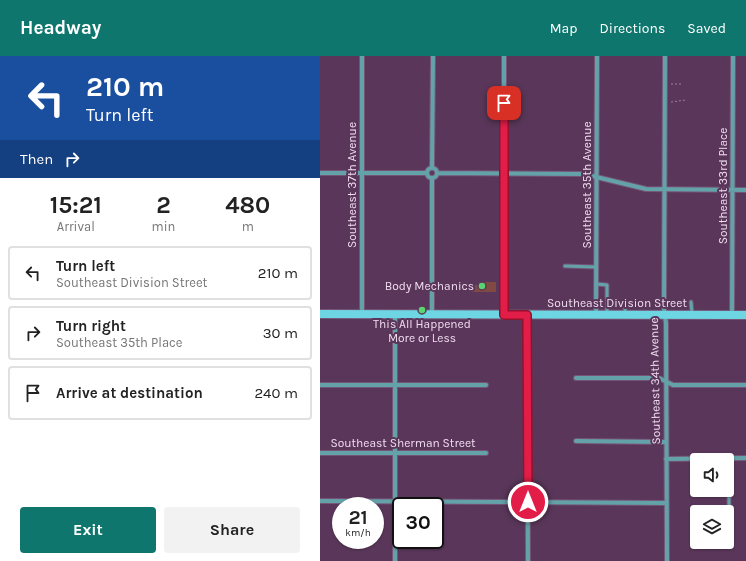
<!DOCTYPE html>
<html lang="en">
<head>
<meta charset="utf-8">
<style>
	:root { --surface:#fff; --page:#f2f2f2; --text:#222; --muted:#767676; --line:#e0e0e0; --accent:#0f766e }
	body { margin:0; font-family:Karla,sans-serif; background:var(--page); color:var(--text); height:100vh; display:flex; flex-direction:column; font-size:15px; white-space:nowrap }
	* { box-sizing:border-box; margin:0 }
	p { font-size:13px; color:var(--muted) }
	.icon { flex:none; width:22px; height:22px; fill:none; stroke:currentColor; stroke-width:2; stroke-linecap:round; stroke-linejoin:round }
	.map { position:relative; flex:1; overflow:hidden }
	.panel { display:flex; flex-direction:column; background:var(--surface); width:320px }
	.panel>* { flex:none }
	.guide { background:#1a4fa0; color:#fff; overflow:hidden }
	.tools { position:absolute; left:370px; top:397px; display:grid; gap:8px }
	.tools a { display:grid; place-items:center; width:44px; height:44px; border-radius:4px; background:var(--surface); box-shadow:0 1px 3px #0004; font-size:20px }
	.speed { position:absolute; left:12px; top:441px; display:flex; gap:8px; font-size:20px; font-weight:700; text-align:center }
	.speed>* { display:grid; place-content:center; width:52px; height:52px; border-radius:50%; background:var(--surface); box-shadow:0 1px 3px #0004; line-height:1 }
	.speed small { font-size:10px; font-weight:400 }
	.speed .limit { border:2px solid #111; border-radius:6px; background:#fff; color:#111 }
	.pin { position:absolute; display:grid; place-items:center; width:34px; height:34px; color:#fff; margin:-17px; border-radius:8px; box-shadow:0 2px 6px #0006 }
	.me { position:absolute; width:44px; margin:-22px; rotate:0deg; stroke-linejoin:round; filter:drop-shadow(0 0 3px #0008) }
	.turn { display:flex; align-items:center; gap:14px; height:84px; padding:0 20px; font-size:18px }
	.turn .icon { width:52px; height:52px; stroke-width:2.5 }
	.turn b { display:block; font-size:28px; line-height:34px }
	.then { display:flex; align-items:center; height:38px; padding:0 20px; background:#0003; gap:8px; font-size:15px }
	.eta { display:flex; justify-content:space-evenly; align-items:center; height:68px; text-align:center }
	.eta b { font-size:24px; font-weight:700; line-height:28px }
	.action { display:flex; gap:8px; margin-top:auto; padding:8px 20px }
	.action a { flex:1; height:46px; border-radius:4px; background:var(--accent); color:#fff; font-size:16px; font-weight:700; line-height:46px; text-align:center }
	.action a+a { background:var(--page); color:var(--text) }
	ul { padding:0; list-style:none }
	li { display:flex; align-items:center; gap:12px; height:54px; margin:0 8px 6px; padding:0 12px; border:2px solid var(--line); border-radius:4px }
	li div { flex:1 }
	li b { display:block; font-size:15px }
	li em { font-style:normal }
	header { display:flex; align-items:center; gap:24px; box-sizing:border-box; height:56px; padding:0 20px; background:var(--accent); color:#fff }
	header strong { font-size:19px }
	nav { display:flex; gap:22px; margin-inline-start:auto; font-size:14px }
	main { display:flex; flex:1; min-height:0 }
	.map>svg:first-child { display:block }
	.green { fill:#804942 }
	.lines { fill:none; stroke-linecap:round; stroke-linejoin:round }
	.lane-casing { stroke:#755575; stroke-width:5 }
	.street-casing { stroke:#755575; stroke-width:6 }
	.secondary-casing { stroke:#755575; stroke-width:10 }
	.path { stroke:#9c7f9c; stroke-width:1; stroke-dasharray:2 2; stroke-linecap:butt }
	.lane { stroke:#64a2aa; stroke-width:3 }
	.street { stroke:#64a2aa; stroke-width:4 }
	.secondary { stroke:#6ed5e3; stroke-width:8 }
	.route-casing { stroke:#92132f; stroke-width:10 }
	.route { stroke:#e11d48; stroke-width:7 }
	.poi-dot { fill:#58d570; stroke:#5a375a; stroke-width:1.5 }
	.labels { text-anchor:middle; stroke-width:4; stroke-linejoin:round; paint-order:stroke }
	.street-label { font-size:12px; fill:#f1dcf0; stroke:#5a375a }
	.poi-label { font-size:12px; fill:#f1dcf0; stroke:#5a375a; text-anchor:end }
</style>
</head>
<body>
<header>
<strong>Headway</strong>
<nav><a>Map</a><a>Directions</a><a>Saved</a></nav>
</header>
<main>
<section class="panel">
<div class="guide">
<div class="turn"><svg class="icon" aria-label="left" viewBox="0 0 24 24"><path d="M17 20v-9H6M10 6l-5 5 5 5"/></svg><div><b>210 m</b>Turn left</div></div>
<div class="then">Then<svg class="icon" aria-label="right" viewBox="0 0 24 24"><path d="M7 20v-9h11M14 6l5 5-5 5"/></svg></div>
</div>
<div class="eta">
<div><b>15:21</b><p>Arrival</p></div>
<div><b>2</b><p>min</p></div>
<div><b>480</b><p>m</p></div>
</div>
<ul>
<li><svg class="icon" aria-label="left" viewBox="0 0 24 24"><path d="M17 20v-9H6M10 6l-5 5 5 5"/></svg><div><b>Turn left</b><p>Southeast Division Street</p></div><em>210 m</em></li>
<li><svg class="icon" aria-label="right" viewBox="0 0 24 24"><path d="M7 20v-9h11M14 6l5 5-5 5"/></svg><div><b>Turn right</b><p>Southeast 35th Place</p></div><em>30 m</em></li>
<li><svg class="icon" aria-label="arrive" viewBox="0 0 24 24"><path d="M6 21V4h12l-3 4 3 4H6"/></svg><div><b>Arrive at destination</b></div><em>240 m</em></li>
</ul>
<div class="action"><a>Exit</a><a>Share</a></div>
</section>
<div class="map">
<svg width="426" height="505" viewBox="0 0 426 505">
	<rect width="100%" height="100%" fill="#5a375a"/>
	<path class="green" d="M160 226H176V236H149V229H160Z"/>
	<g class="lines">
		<g class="lane-casing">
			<path id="lane" d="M245 210 276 211
				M276 228 287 229V258
				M305 246V257
				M371 246 372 257
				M409 449V403"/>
		</g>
		<g class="street-casing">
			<path id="street" d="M184 0V258
				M345 0 344 253 346 267 347 505
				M112 112 113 0
				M107 117a5 5 0 1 1 10 0a5 5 0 1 1-10 0Z
				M0 117H107
				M117 117 264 118 326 133 426 134
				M112 122V258
				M42 258V0
				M75 258V505
				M207 259 208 505
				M276 259 277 0
				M412 259 413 0
				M256 322H339L353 329H426
				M0 329H166
				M256 385 346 386
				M0 397H166
				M346 403 426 402
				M0 445 346 447"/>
		</g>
		<g class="secondary-casing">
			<path id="secondary" d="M0 258 426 259"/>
		</g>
		<path class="path" d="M351 28H362
			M351 46 366 44"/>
		<use href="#lane" class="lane"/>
		<use href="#street" class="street"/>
		<use href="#secondary" class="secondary"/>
	</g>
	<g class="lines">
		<g class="route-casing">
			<path id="route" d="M184 47V259H207L208 446"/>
		</g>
		<use href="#route" class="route"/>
	</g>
	<g class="poi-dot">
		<circle cx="162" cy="230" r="4"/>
		<circle cx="102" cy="254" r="4"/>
	</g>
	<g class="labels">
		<g class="street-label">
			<text transform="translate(32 129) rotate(-90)" y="4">Southeast 37th Avenue</text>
			<text transform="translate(267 129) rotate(-90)" y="4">Southeast 35th Avenue</text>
			<text transform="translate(403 130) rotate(-90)" y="4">Southeast 33rd Place</text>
			<text x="297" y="251">Southeast Division Street</text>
			<text transform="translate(335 325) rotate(-91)" y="4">Southeast 34th Avenue</text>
			<text x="83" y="391">Southeast Sherman Street</text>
		</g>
		<g class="poi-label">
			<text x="154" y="234">Body Mechanics</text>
			<text x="102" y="272" text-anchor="middle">This All Happened<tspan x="102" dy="14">More or Less</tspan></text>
		</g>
	</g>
</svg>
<div class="tools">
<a><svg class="icon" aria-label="sound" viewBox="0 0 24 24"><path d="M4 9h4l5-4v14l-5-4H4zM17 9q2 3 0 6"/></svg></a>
<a><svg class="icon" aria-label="layers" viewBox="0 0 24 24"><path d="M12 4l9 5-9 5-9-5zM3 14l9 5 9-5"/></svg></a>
</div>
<div class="speed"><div>21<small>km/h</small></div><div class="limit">30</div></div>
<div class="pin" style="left:184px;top:47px;background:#d93025"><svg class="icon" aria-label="arrive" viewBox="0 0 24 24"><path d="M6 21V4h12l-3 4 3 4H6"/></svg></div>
<svg class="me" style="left:208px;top:446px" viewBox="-20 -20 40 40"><circle r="17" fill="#e11d48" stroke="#fff" stroke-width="3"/><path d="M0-11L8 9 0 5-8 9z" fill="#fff"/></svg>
</div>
</main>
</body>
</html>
